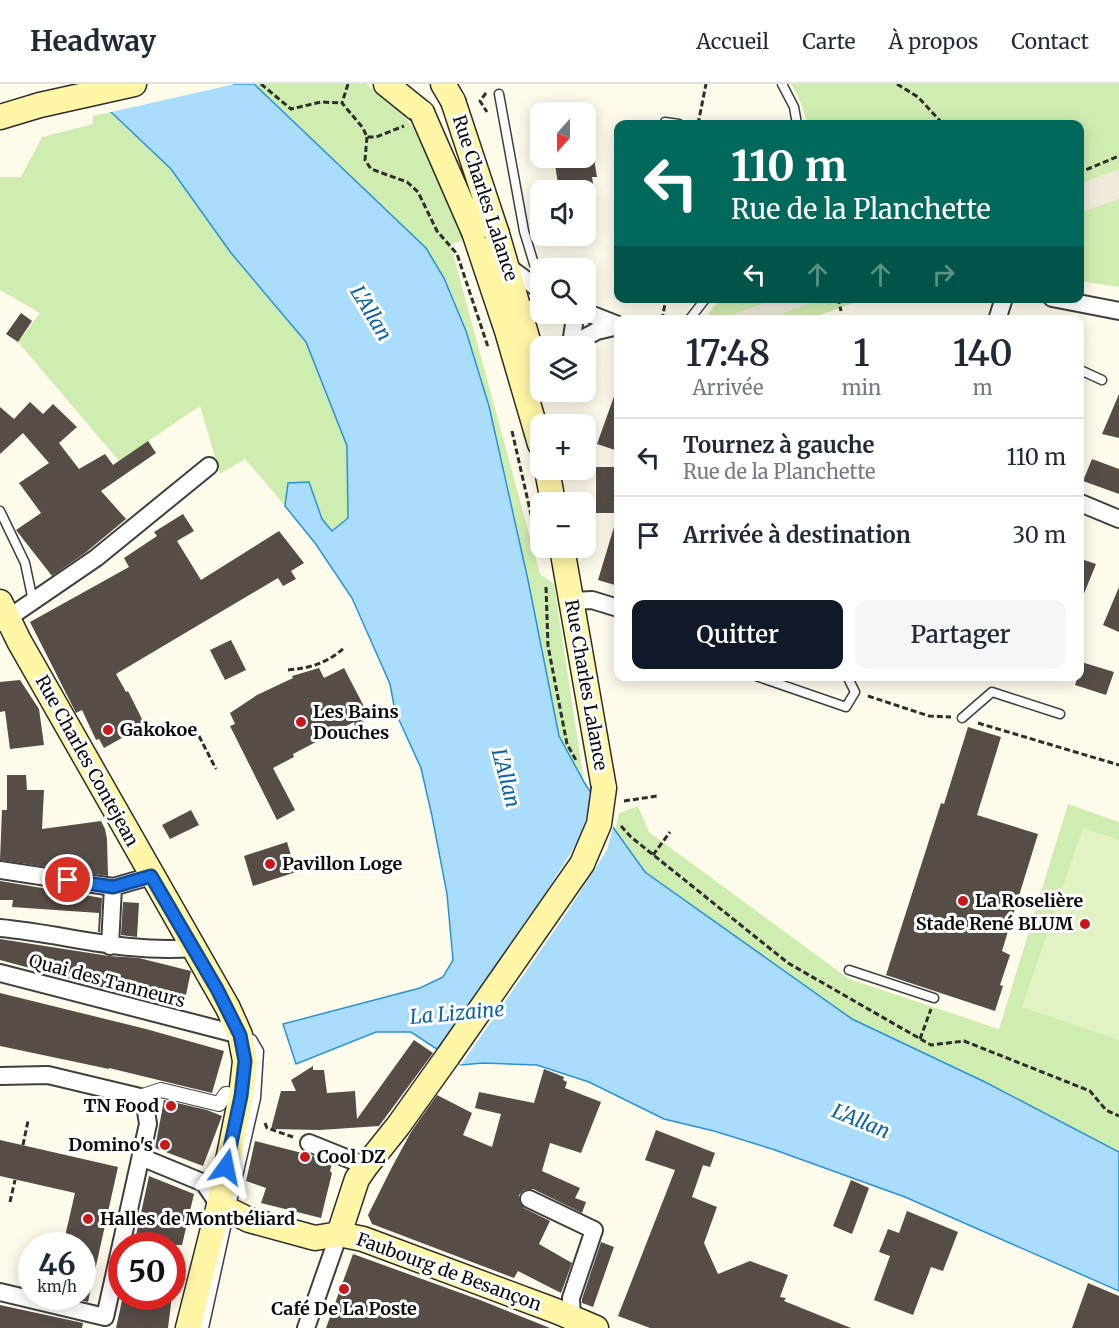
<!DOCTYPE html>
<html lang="fr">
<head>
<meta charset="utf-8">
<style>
	:root { --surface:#fff; --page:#f6f6f7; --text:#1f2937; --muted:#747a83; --line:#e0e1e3; --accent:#111827 }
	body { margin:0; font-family:Merriweather,serif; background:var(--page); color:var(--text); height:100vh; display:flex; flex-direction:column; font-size:22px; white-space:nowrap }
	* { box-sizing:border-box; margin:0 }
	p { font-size:20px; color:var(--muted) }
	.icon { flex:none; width:33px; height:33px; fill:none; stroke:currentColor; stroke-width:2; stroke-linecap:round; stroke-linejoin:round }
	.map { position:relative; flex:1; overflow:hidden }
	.panel { position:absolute; left:614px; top:231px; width:470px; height:366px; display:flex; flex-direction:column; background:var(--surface); border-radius:12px; box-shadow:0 3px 15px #0003 }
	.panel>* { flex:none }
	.guide { position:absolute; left:614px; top:36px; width:470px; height:183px; border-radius:12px; box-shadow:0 3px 15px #0003; background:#00695c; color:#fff; overflow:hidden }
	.needle { width:39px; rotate:201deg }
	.tools { position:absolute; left:530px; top:18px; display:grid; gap:12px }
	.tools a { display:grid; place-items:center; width:66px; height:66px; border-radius:12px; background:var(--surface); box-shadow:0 3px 15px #0003; font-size:30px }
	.speed { position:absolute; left:18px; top:1148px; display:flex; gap:12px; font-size:30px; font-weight:700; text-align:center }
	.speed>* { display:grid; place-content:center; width:78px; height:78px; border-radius:50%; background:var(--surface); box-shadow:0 3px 15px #0003; line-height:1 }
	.speed small { font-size:15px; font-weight:400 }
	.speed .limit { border:9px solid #d22; background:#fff; color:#111 }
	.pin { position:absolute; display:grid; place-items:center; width:51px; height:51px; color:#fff; margin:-26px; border:3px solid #fff; border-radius:50%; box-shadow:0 2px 6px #0007 }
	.me { position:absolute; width:66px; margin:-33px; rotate:12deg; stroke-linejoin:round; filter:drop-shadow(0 0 4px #0008) }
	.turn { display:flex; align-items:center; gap:21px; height:126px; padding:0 18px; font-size:27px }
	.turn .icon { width:78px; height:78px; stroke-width:2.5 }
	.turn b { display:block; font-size:42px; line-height:51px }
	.lanes { display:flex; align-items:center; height:57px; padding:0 18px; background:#0003; justify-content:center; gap:30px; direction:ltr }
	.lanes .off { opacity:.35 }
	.eta { display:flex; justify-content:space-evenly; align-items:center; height:102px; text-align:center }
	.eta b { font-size:36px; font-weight:600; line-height:42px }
	.primary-button { display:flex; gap:12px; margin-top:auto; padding:12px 18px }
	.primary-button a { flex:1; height:69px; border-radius:12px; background:var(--accent); color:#fff; font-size:24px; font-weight:600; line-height:69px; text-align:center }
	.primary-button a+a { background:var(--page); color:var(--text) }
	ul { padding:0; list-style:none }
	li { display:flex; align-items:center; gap:18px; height:78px; padding:0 18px; border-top:2px solid var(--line) }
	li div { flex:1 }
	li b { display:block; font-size:22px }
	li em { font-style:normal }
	header { display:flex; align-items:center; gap:36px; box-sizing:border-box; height:84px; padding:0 30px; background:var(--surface); border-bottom:2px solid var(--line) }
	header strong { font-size:28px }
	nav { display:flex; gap:33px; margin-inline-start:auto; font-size:21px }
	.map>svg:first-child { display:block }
	.green { fill:#cfedb1 }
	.pitch { fill:#e2f3c3 }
	.plaza { fill:#efead9 }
	.water { fill:#aadcfc; stroke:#2a92da; stroke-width:1.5 }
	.pier { fill:#fffbeb }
	.building { fill:#564d47 }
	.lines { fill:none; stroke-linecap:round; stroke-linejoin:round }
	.service-casing { stroke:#3f3f3f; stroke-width:11 }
	.pedestrian-casing { stroke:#3f3f3f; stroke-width:16 }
	.minor-casing { stroke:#3f3f3f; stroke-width:20 }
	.secondary-casing { stroke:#2e2e2e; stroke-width:27 }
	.path { stroke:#2e2e2e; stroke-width:3; stroke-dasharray:6 3; stroke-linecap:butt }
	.service { stroke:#fff; stroke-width:8 }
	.pedestrian { stroke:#fff; stroke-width:14 }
	.minor { stroke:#fff; stroke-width:16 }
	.secondary { stroke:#fff6a6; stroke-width:24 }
	.secondary-bridge-casing { stroke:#2e2e2e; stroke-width:27; stroke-linecap:butt }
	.secondary-bridge { stroke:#fff6a6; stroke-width:24 }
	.route-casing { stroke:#114b97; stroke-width:15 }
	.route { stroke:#1a73e8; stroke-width:10 }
	.poi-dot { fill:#c9171e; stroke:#fff; stroke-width:2 }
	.labels { text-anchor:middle; stroke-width:6; stroke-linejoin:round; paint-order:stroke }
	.street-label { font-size:18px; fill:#0c0c0c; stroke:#fff }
	.poi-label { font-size:18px; font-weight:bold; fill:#0c0c0c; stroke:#fff; text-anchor:start }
	.water-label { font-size:20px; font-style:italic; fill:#0a62a9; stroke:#fff }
</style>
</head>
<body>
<header>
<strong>Headway</strong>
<nav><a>Accueil</a><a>Carte</a><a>À propos</a><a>Contact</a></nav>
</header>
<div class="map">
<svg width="1119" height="1244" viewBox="0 0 1119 1244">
	<rect width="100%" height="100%" fill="#fffbeb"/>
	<path class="green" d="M254 0H366L397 23 419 50 442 98 463 156 451 160 452 166 540 490 554 500 584 698 559 653 528 496 426 164Z
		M791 0H1119V203L1079 197 1078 40H808L798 12Z
		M111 28 171 85 231 169 306 258 347 362 348 434 332 447 288 399 285 422 245 375 220 390 200 322 119 377 18 258 40 229 0 206V93H21L42 53 93 40V32Z
		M720 215H864L817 232V235H715L708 230Z
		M1068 720 1119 738V1068L985 998 852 935 645 788 615 746 619 729 638 722 649 748 849 895 999 945Z"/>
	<path class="pitch" d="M1083 744 1119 756V956L1022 923Z"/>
	<path class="plaza" d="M1119 85V115L1079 129V100Z
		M775 215H821L768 235H720Z"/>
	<path class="water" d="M65 0H254L426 164 444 194 466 247 489 322 528 496 559 652 584 698 615 746 645 788 852 935 985 998 1119 1068V1207L905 1113 775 1066 714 1047 664 1035 589 998 537 981 483 979 461 981 411 948H376L296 980 283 940 420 904 443 893 453 876 447 810 432 732 421 684 395 627 390 600 352 514 315 459 285 422 288 399 309 398 322 435 332 447 348 434 347 362 306 258 231 169 171 85 111 28Z"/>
	<path class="pier" d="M62 0H235L107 29Z
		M587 730 614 740 607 766 570 824 461 981 437 965 546 808 580 754Z"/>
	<path class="building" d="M594 75 597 93H592L594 106H559L555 81Z
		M21 229 32 237 18 258 6 250Z
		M616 307H618V367L597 360Z
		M1119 310V354L1102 350Z
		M30 318 43 330 53 320 77 343 59 359 79 385 105 370 113 381 148 357 156 369 101 407 126 435 85 469 52 492 16 446 41 429 19 399 49 379 23 349 0 370V323L14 335Z
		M1092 375 1119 385V410L1083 397Z
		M596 383H618V429H596Z
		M183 430 194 447 177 457 201 496 279 447 304 479 291 487 296 495 283 502 278 494 116 590 126 608 128 607 145 641 104 664 99 655 96 656 82 626 76 629 30 538 129 483 124 474 157 452 154 448Z
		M614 443H618V502L598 496Z
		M1078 474 1096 480 1079 522 1078 521Z
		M1119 503V548L1103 541Z
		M231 556 246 586 225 596 210 566Z
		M1078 577 1114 588 1106 611 1075 601 1078 592Z
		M319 584 324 594 344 584 370 634 355 642 354 638 293 670 294 673 273 684 295 726 277 736 230 642 235 640 230 629 257 611 293 594 292 592Z
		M20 596 39 625 44 661 10 665 5 627 0 628V598Z
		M968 643 1001 653 977 731 1038 750 1002 867 1010 871 1000 901 1003 902 995 927 886 891 941 719 944 720Z
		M7 691H26L27 706H44L42 745 101 737 105 745 107 755 108 792 0 776 2 726H7Z
		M191 726 199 741 170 755 162 741Z
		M287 758 296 788 253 802 244 772Z
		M0 797 102 814 100 848H98L99 829 12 823 13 816H0Z
		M123 818 139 819 137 853 121 851Z
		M0 855 109 872 139 874 191 887 183 925 0 876Z
		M0 909 146 945 224 967 212 1009 109 984V985L0 962Z
		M414 956 433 969 379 1042 320 1046 271 1045 281 1007H296L291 996 313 982V986H324L327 1009 355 1007 357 1035Z
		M544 985 564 993 563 996 567 998 565 1004 601 1018 581 1069 550 1059 542 1087 580 1104 575 1114 586 1118 582 1129 533 1105 524 1106 519 1111V1116L524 1124 550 1137 539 1160 572 1179 561 1209 518 1187 514 1194 372 1140 368 1131 391 1085 411 1048 437 1011 472 1029 463 1051 492 1063 501 1030 475 1024 479 1008 534 1019Z
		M164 1016 207 1026 222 1032 203 1082 155 1064Z
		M656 1046 715 1069 710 1083 703 1081 692 1113 717 1123 704 1159 718 1190 750 1177 788 1191 780 1213 786 1214 784 1217 851 1244H650L618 1232 675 1086 645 1076Z
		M0 1056 118 1083 88 1218 62 1212H82V1161H63L75 1109 0 1092Z
		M255 1057 310 1071 332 1080 330 1087 332 1089 321 1134 261 1119 266 1104 246 1097Z
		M149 1092 194 1110 182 1161H134Z
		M851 1096 869 1104 852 1150 833 1142Z
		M907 1127 958 1148 943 1187 931 1183 913 1231 874 1216 890 1172 879 1168 888 1145 899 1149Z
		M601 1158 614 1163 593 1223 582 1219V1215Z
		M353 1170 480 1216 550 1244H326Z
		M1088 1199 1119 1212V1244H1072Z
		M123 1212H172L168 1244H116Z
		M0 1221 83 1239 82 1244H0Z"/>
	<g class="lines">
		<g class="service-casing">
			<path id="service" d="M782 0 794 23 797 40
				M499 10 524 147 534 180 540 191
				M665 38 679 40
				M689 236 706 214
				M1078 285 1102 296
				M0 427 25 479 33 517
				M756 592 846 623 855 608 847 592
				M962 634 992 608 1060 630
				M849 886 934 914
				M232 1118 256 1014 259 967 252 955 247 953
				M204 1244 229 1130"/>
		</g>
		<g class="pedestrian-casing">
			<path id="pedestrian" d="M140 1013 161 1006 219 1020 226 1010 241 1012"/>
		</g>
		<g class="minor-casing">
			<path id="minor" d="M507 182 540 206
				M1052 214 1119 227
				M585 228 618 241
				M997 236 1004 214
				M514 239 531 225 540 221
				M571 260 574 240 572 230
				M569 262 597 247 618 242
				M1078 418 1119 435
				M573 517 592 516 618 524
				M1 539 96 474 209 382
				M0 786 113 803 151 792
				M0 844C65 850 127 870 193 864
				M110 862 113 803
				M0 889 240 951
				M0 992 48 991 140 1013 145 1020 148 1040 105 1233 0 1208
				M309 1059 366 1082
				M141 1073 204 1099 219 1121
				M529 1115 594 1146 571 1214 572 1235
				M306 1244 339 1150"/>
		</g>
		<g class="secondary-casing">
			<path id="secondary" d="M386 0 422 29
				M443 0 453 17
				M0 33 40 21 134 0
				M474 148 507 247 540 360
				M497 150 540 298
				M547 386 553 418
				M562 464 604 704
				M0 518 19 557 228 924 240 951 245 977 241 1012 219 1121 188 1244
				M219 1121 249 1136 315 1154 339 1150 363 1155 556 1227 596 1244
				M339 1150 357 1095 366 1082 398 1042 448 972"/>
		</g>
		<path class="path" d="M261 0 291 25 321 18 342 19
			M348 0 342 19 363 44 367 53H376L404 42
			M897 0 918 13 943 40
			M486 9 480 17 487 28
			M698 40 706 0
			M367 53 365 76 371 85 407 98 418 108 437 147 457 170 488 263
			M1078 89 1119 72
			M838 214 841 227
			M662 236 666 214
			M512 347 540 470
			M546 503 548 562 567 660 577 678
			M288 586C311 584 327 579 344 564
			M868 612 929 632 951 633
			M978 639 1119 681
			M199 652 216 685
			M624 717 657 712
			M621 742 631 753 788 879 931 961 964 957 1090 1007 1106 1026 1119 1032
			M653 771 670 748
			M920 955 931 925
			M265 1039 267 1044 293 1053
			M23 1061 28 1037
			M10 1118 15 1096"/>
		<use href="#service" class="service"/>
		<use href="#pedestrian" class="pedestrian"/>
		<use href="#minor" class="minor"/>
		<use href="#secondary" class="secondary"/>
		<g class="secondary-bridge-casing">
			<path id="secondary-bridge" d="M453 17 497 150
				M422 29 474 148
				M448 972 582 780 599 740 604 704"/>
		</g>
		<use href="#secondary-bridge" class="secondary-bridge"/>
	</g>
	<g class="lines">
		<g class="route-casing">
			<path id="route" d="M68 796 113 803 151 792 217 905 240 951 245 977 241 1012 226 1083"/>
		</g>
		<use href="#route" class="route"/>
	</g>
	<g class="poi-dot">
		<circle cx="301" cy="638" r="6"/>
		<circle cx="108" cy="646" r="6"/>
		<circle cx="270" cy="780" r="6"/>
		<circle cx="963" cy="817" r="6"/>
		<circle cx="1085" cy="840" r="6"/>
		<circle cx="171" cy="1022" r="6"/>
		<circle cx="165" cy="1061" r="6"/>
		<circle cx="305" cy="1073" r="6"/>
		<circle cx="88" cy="1135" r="6"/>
		<circle cx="344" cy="1205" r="6"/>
	</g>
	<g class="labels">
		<g class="street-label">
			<text transform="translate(485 114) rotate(72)" y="6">Rue Charles Lalance</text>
			<text transform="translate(586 601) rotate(80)" y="6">Rue Charles Lalance</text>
			<text transform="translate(87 677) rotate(61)" y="6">Rue Charles Contejean</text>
			<text transform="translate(107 897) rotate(15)" y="6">Quai des Tanneurs</text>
			<text transform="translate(449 1188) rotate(20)" y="6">Faubourg de Besançon</text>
		</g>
		<g class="poi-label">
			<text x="313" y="634">Les Bains<tspan x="313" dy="21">Douches</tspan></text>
			<text x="120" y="652">Gakokoe</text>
			<text x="282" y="786">Pavillon Loge</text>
			<text x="975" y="823">La Roselière</text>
			<text x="1073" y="846" text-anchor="end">Stade René BLUM</text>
			<text x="159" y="1028" text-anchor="end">TN Food</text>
			<text x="153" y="1067" text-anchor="end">Domino's</text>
			<text x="317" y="1079">Cool DZ</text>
			<text x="100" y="1141">Halles de Montbéliard</text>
			<text x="344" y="1231" text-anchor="middle">Café De La Poste</text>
		</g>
		<g class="water-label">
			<text transform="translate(371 229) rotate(59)" y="7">L'Allan</text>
			<text transform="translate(506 694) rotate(75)" y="7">L'Allan</text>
			<text transform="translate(457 929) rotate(-5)" y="7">La Lizaine</text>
			<text transform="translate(861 1037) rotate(22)" y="7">L'Allan</text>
		</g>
	</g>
</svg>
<div class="tools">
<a><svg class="needle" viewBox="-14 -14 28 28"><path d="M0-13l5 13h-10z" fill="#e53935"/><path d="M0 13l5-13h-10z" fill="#747a83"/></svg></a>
<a><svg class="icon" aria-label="sound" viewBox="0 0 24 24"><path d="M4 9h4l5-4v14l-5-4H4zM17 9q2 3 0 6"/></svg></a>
<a><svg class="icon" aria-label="search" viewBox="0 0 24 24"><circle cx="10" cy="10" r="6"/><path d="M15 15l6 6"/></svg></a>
<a><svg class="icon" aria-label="layers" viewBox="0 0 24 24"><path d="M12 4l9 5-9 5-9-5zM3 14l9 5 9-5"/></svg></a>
<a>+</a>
<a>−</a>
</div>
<div class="speed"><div>46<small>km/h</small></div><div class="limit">50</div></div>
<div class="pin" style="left:68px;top:796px;background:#d93025"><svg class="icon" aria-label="arrive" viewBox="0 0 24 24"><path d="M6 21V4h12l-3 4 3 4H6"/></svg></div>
<svg class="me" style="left:226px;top:1083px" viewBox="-20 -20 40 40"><path d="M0-17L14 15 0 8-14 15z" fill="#1a73e8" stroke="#fff" stroke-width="4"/></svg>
<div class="guide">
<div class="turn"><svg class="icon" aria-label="left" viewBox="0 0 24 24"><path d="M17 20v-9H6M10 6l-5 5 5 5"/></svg><div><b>110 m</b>Rue de la Planchette</div></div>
<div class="lanes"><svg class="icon" aria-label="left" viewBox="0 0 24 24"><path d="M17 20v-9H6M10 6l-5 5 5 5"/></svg><svg class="icon off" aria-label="ahead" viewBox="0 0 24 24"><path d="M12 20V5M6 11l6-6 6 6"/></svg><svg class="icon off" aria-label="ahead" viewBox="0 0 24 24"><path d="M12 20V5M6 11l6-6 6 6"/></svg><svg class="icon off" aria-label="right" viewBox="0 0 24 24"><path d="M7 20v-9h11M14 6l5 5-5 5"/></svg></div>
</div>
<section class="panel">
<div class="eta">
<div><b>17:48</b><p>Arrivée</p></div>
<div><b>1</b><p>min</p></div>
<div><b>140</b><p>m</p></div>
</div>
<ul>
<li><svg class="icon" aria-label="left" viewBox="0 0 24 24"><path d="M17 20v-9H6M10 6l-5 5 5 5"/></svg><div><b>Tournez à gauche</b><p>Rue de la Planchette</p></div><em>110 m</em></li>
<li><svg class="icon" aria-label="arrive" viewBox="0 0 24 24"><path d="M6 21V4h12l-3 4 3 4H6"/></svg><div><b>Arrivée à destination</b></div><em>30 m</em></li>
</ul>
<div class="primary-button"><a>Quitter</a><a>Partager</a></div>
</section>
</div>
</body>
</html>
